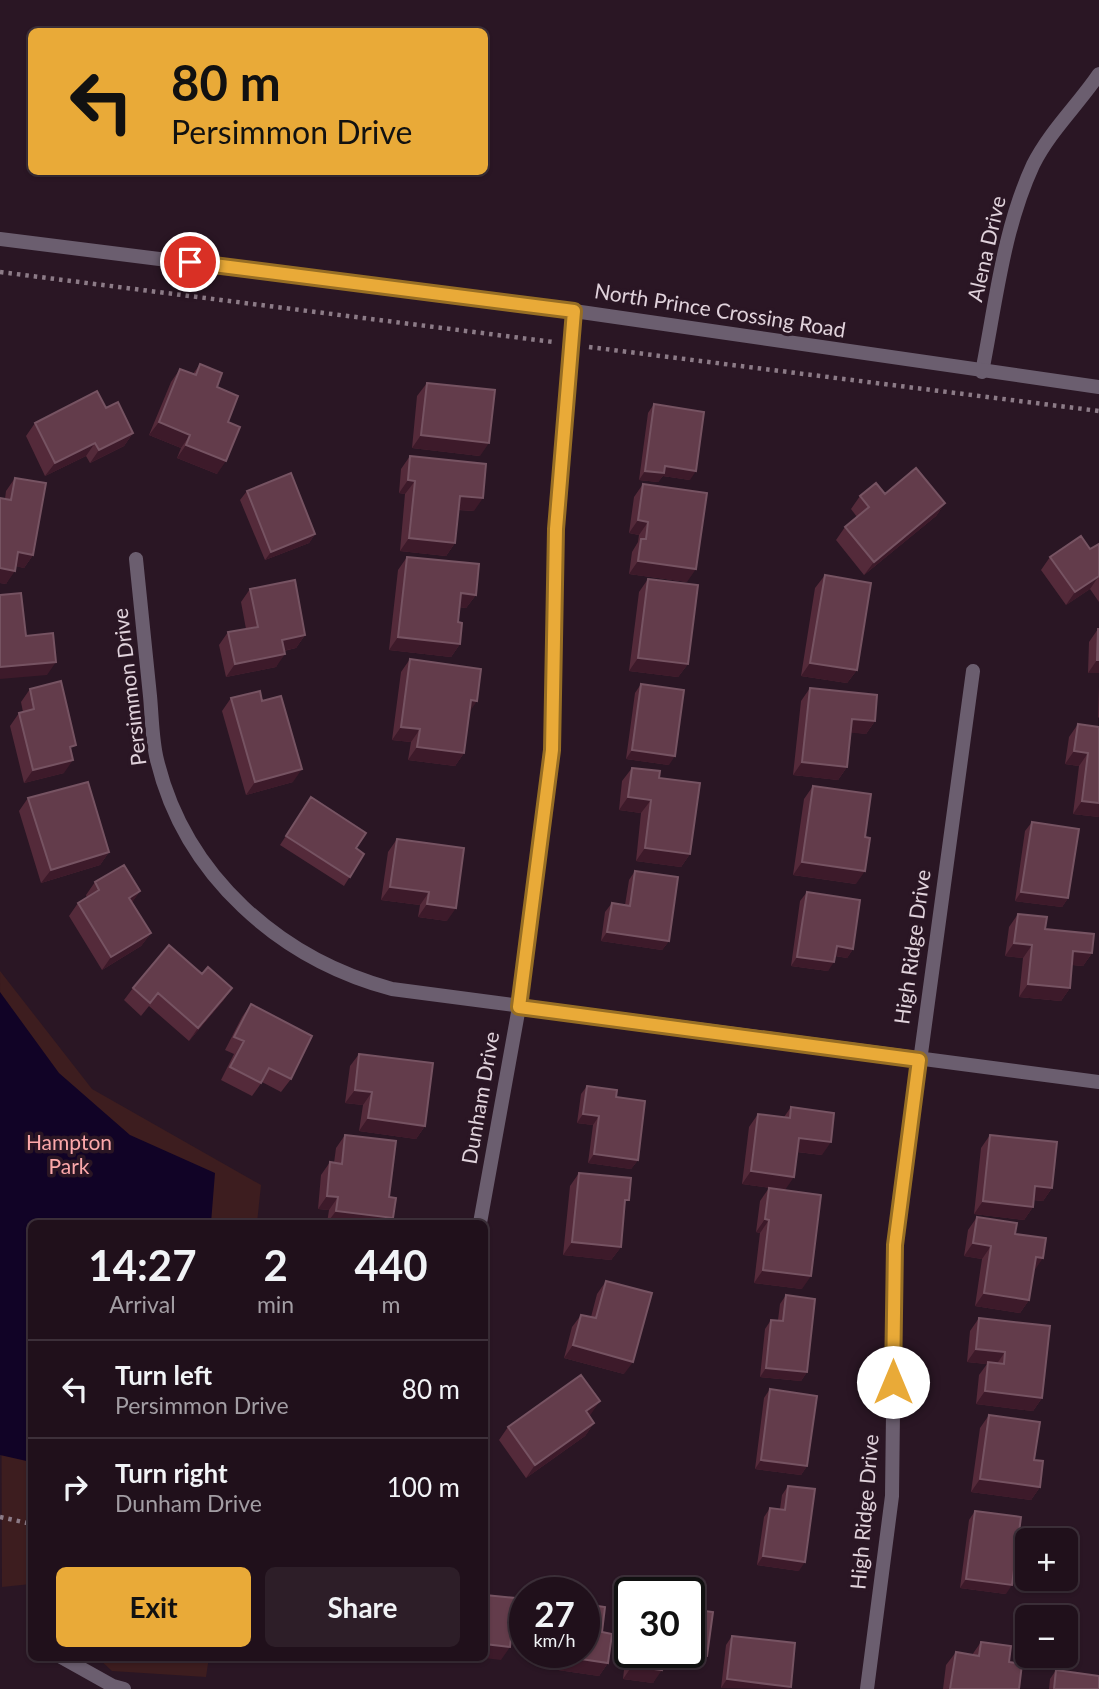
<!DOCTYPE html>
<html lang="en">
<head>
<meta charset="utf-8">
<style>
	:root { --surface:#20101b; --page:#2d1e28; --text:#f1f3f6; --muted:#a29da3; --line:#3d303a; --accent:#e9aa38 }
	body { margin:0; font-family:Lato,sans-serif; background:var(--page); color:var(--text); height:100vh; display:flex; flex-direction:column; font-size:26px; white-space:nowrap }
	* { box-sizing:border-box; margin:0 }
	p { font-size:23px; color:var(--muted) }
	.icon { flex:none; width:38px; height:38px; fill:none; stroke:currentColor; stroke-width:2; stroke-linecap:round; stroke-linejoin:round }
	.map { position:relative; flex:1; overflow:hidden }
	.side { position:absolute; left:28px; top:1220px; width:460px; height:441px; display:flex; flex-direction:column; background:var(--surface); border-radius:10px; box-shadow:0 2px 5px #0004,0 0 0 2px var(--line) }
	.side>* { flex:none }
	.guide { position:absolute; left:28px; top:28px; width:460px; height:147px; border-radius:10px; box-shadow:0 2px 5px #0004,0 0 0 2px var(--line); background:#e9aa38; color:#111; overflow:hidden }
	.controls { position:absolute; left:1015px; top:1528px; display:grid; gap:14px }
	.controls a { display:grid; place-items:center; width:63px; height:63px; border-radius:10px; background:var(--surface); box-shadow:0 2px 5px #0004,0 0 0 2px var(--line); font-size:35px }
	.speed { position:absolute; left:509px; top:1577px; display:flex; gap:14px; font-size:35px; font-weight:700; text-align:center }
	.speed>* { display:grid; place-content:center; width:91px; height:91px; border-radius:50%; background:var(--surface); box-shadow:0 2px 5px #0004,0 0 0 2px var(--line); line-height:1 }
	.speed small { font-size:18px; font-weight:400 }
	.speed .limit { border:4px solid #111; border-radius:10px; background:#fff; color:#111 }
	.pin { position:absolute; display:grid; place-items:center; width:60px; height:60px; color:#fff; margin:-30px; border:4px solid #fff; border-radius:50%; box-shadow:0 2px 7px #0007 }
	.me { position:absolute; width:77px; margin:-38px; rotate:0deg; stroke-linejoin:round; filter:drop-shadow(0 0 5px #0008) }
	.turn { display:flex; align-items:center; gap:24px; height:147px; padding:0 28px; font-size:32px }
	.turn .icon { width:91px; height:91px; stroke-width:2.5 }
	.turn b { display:block; font-size:49px; line-height:60px }
	.eta { display:flex; justify-content:space-evenly; align-items:center; height:119px; text-align:center }
	.eta b { font-size:42px; font-weight:700; line-height:49px }
	.cta { display:flex; gap:14px; margin-top:auto; padding:14px 28px }
	.cta a { flex:1; height:80px; border-radius:10px; background:var(--accent); color:#111; font-size:28px; font-weight:700; line-height:80px; text-align:center }
	.cta a+a { background:var(--page); color:var(--text) }
	ul { padding:0; list-style:none }
	li { display:flex; align-items:center; gap:21px; height:98px; padding:0 28px; border-top:2px solid var(--line) }
	li div { flex:1 }
	li b { display:block; font-size:26px }
	li em { font-style:normal }
	.map>svg:first-child { display:block }
	.green { fill:#3d1d1f }
	.water { fill:#110326 }
	.lines { fill:none; stroke-linecap:round; stroke-linejoin:round }
	.path { stroke:#8c7b87; stroke-width:4.5; stroke-dasharray:3.5 5; stroke-linecap:butt }
	.minor { stroke:#6b5e6f; stroke-width:14 }
	.tertiary { stroke:#6b5e6f; stroke-width:14 }
	.wall { fill:#542a3a }
	.shaded-wall { fill:#3d1a2a }
	.building { fill:#633c4b; stroke:#765362; stroke-width:2 }
	.route-casing { stroke:#976e24; stroke-width:18 }
	.route { stroke:#e9aa38; stroke-width:12 }
	.labels { text-anchor:middle; stroke-width:7; stroke-linejoin:round; paint-order:stroke }
	.street-label { font-size:21px; fill:#e0d2db; stroke:#2a1624 }
	.park-label { font-size:21px; fill:#fca8aa; stroke:#2a1624 }
</style>
</head>
<body>
<div class="map">
<svg width="1099" height="1689" viewBox="0 0 1099 1689">
	<rect width="100%" height="100%" fill="#2a1624"/>
	<path class="green" d="M0 971 92 1089 261 1185 257 1223H32L31 1584 2 1587Z
		M97 1657H209L206 1677 112 1671Z"/>
	<path class="water" d="M0 992 59 1073 130 1135 215 1173 211 1223H32L31 1462 0 1455Z"/>
	<g class="lines">
		<path class="path" d="M0 272 553 342
			M589 347 1099 411
			M0 1517 32 1524"/>
		<path class="minor" d="M982 372C996 302 1003 230 1033 165 1050 131 1078 105 1099 74
			M136 559C141 605 145 651 150 696 152 717 152 740 157 760 185 876 280 959 392 989L1099 1082
			M480 1223 519 1007 552 750 556 529 574 311
			M61 1657 113 1686 124 1689
			M867 1689 892 1496 895 1245 973 671"/>
		<path class="tertiary" d="M0 239 574 311 1099 387"/>
	</g>
	<path class="wall" d="M200 364 217 387 228 422 217 474 177 458 181 448 149 435 171 382 180 369 193 374Z
		M427 383 480 456 412 448 417 396Z
		M654 404 690 480 663 476 658 482 639 480 648 413Z
		M106 408 133 433 124 446 90 463 86 456 45 476 26 436 35 423Z
		M410 456 474 511 458 510 455 543 446 556 400 551 405 494 399 493 401 469Z
		M15 478 33 555 24 568 16 566 6 584 0 583V498L5 499 6 491Z
		M643 484 687 582 629 574 632 552 638 542 639 535 629 533 634 497Z
		M247 491 315 534 309 543 265 560 240 500Z
		M885 494 945 503 936 516 864 575 836 540 845 527 857 517 851 509 860 496Z
		M1099 544V602L1090 589 1066 605 1041 570 1050 557 1090 549Z
		M407 557 476 595 466 608 459 607 458 622 460 644 451 657 389 650 398 570Z
		M825 575 857 670 847 683 801 676 815 588Z
		M648 579 688 664 678 677 629 671 639 592Z
		M250 589 305 635 296 648 284 651 276 667 226 677 219 645 228 632 246 629 241 602Z
		M1098 629 1099 673H1088L1089 642Z
		M410 659 470 710 464 753 455 766 408 760 411 742 392 740 401 672Z
		M641 684 669 765 626 759 635 693Z
		M1099 686V718L1098 717Z
		M810 688 875 721 866 734 851 732 847 767 838 780 793 775 801 701Z
		M30 689 64 773 24 783 10 726 19 713 23 712 21 702Z
		M231 698 262 701 293 782 246 795 222 711Z
		M1078 724 1099 727V817L1073 814 1079 766 1065 764 1069 737Z
		M632 768 659 778 690 854 681 867 636 861 641 813 619 810 622 781Z
		M813 786 856 884 793 875 804 799Z
		M311 797 356 848 364 854 344 886 280 845Z
		M28 798 109 852 100 865 41 883 19 811Z
		M1032 822 1068 898 1062 907 1015 901 1025 831Z
		M397 839 447 921 418 917 420 905 381 900 388 852Z
		M635 871 669 941 662 950 601 941 605 912 612 903 625 905 629 880Z
		M95 882 140 891 132 902 151 933 141 946 102 970 69 916 78 903 87 898 86 895Z
		M807 892 853 949 847 958 835 956 828 971 791 966 800 901Z
		M1018 914 1092 953 1083 966 1072 965 1070 988 1061 1001 1019 997 1023 958 1005 956 1009 927Z
		M202 974 232 988 223 1001 189 1041 149 1006 141 1016 124 1000 133 988Z
		M251 1004 291 1079 281 1092 262 1082 252 1096 221 1080 234 1054 225 1050 242 1017Z
		M359 1054 425 1126 416 1139 359 1131 363 1105 345 1103 350 1066Z
		M587 1086 616 1097 638 1160 631 1169 588 1163 593 1125 577 1123 581 1094Z
		M791 1107 822 1155 797 1152 785 1190 742 1184 749 1127 758 1114 784 1117Z
		M345 1135 389 1197V1223H327L329 1210 318 1209 321 1175 330 1162 334 1163 336 1148Z
		M990 1135 1052 1188 1043 1201 1033 1200V1207L1024 1220 974 1214 981 1148Z
		M579 1173 624 1206 621 1247 611 1260 563 1255 570 1186Z
		M769 1188 802 1289 754 1283 760 1233 756 1232 760 1201Z
		M977 1217 1015 1234 1029 1300 1020 1313 975 1306 982 1259 964 1256 968 1230Z
		M606 1281 624 1374 564 1358 572 1327 581 1315 591 1317 597 1294Z
		M786 1295 807 1372 801 1381 760 1377 765 1329 771 1320H778L780 1304Z
		M979 1318 1042 1398 1033 1411 976 1404 979 1375 987 1364 967 1362 970 1331Z
		M770 1389 807 1466 801 1475 755 1469 764 1398Z
		M591 1414 589 1415 594 1423 585 1436 526 1478 499 1440 508 1427Z
		M989 1415 1034 1460 1040 1487 1031 1500 971 1492 980 1428Z
		M788 1486 799 1571 757 1565 764 1517 770 1508 780 1509 782 1495Z
		M975 1511 1006 1594 960 1588 969 1520Z
		M525 1620V1646L521 1645Z
		M602 1632 608 1663 599 1676 558 1670 560 1659 533 1655 534 1652H584Z
		M732 1636 791 1687 721 1688 726 1645Z
		M981 1642 1009 1662 1019 1689H943L946 1665 956 1652 972 1655Z
		M630 1647V1652H690L707 1656 698 1669 663 1665 653 1683 623 1679 626 1652Z
		M1056 1670 1099 1689H1049L1050 1679Z"/>
	<path class="shaded-wall" d="M159 422 190 435 181 448 149 435Z
		M133 433 124 446 90 463 99 450Z
		M421 435 489 443 480 456 412 448Z
		M95 443 86 456 45 476 55 463Z
		M186 445 226 461 217 474 177 458Z
		M665 466 696 471 690 480 663 476 658 482 639 480 645 471Z
		M408 480 415 481 405 494 399 493Z
		M460 496 483 498 474 511 451 509Z
		M945 503 936 516 864 575 874 562Z
		M638 520 648 522 639 535 629 533Z
		M315 534 309 543 265 560 271 552Z
		M409 538 455 543 446 556 400 551Z
		M18 552 33 555 24 568 9 565Z
		M638 561 696 569 687 582 629 574Z
		M0 568 15 571 6 584 0 583Z
		M1099 576 1090 589 1066 605 1075 592Z
		M461 593 476 595 466 608 451 606Z
		M305 635 296 648 273 653 282 640Z
		M398 637 460 644 451 657 389 650Z
		M285 654 276 667 226 677 235 664Z
		M638 658 688 664 678 677 629 671Z
		M1097 660H1099V673H1088Z
		M56 662 47 675 0 679V667Z
		M810 663 857 670 847 683 801 676Z
		M471 700 477 701 468 714Z
		M852 719 875 721 866 734 843 732Z
		M401 727 420 729 411 742 392 740Z
		M417 747 464 753 455 766 408 760Z
		M632 750 675 756 669 765 626 759Z
		M1074 751 1088 753 1079 766 1065 764Z
		M73 760 64 773 24 783 33 770Z
		M802 762 847 767 838 780 793 775Z
		M302 769 293 782 246 795 255 782Z
		M628 797 651 800 641 813 619 810Z
		M1082 801 1099 803V817L1073 814Z
		M645 848 690 854 681 867 636 861Z
		M109 852 100 865 41 883 51 870Z
		M802 862 865 871 856 884 793 875Z
		M390 887 429 892 420 905 381 900Z
		M140 891 131 904 129 898Z
		M1021 892 1068 898 1062 907 1015 901Z
		M427 904 456 908 447 921 418 917Z
		M607 932 669 941 662 950 601 941Z
		M151 933 141 946 102 970 111 957Z
		M1014 943 1032 945 1023 958 1005 956Z
		M837 946 853 949 847 958 831 955Z
		M1073 951 1092 953 1083 966 1064 964Z
		M797 957 834 962 828 971 791 966Z
		M1028 984 1070 988 1061 1001 1019 997Z
		M232 988 223 1001 189 1041 198 1028Z
		M355 1090 372 1092 363 1105 345 1103Z
		M583 1114 599 1116 593 1125 577 1123Z
		M368 1118 425 1126 416 1139 359 1131Z
		M799 1138 831 1142 822 1155 790 1151Z
		M594 1154 638 1160 631 1169 588 1163Z
		M751 1171 794 1177 785 1190 742 1184Z
		M1035 1186 1052 1188 1043 1201 1026 1199Z
		M327 1196 338 1197 329 1210 318 1209Z
		M983 1201 1033 1207 1024 1220 974 1214Z
		M336 1211 393 1218 389 1223H327Z
		M765 1219 769 1220 760 1233 756 1232Z
		M572 1242 621 1247 611 1260 563 1255Z
		M973 1243 991 1246 982 1259 964 1256Z
		M1036 1257 1043 1258 1034 1271Z
		M763 1270 811 1276 802 1289 754 1283Z
		M984 1293 1029 1300 1020 1313 975 1306Z
		M573 1345 633 1362 624 1374 564 1358Z
		M976 1349 1005 1352 996 1365 967 1362Z
		M766 1368 807 1372 801 1381 760 1377Z
		M985 1391 1042 1398 1033 1411 976 1404Z
		M600 1401 591 1414 577 1424 586 1411Z
		M594 1423 585 1436 526 1478 535 1465Z
		M761 1460 807 1466 801 1475 755 1469Z
		M980 1479 1040 1487 1031 1500 971 1492Z
		M763 1556 805 1562 799 1571 757 1565Z
		M966 1579 1012 1585 1006 1594 960 1588Z
		M485 1644 510 1647 501 1660 476 1657H485Z
		M536 1652H565L560 1659 533 1655Z
		M663 1652H674L707 1656 698 1669 655 1664Z
		M567 1657 608 1663 599 1676 558 1670Z
		M632 1666 662 1670 653 1683 623 1679Z
		M727 1679 791 1687 789 1689 721 1688Z"/>
	<path class="building" d="M200 364 222 373 217 387 238 396 228 422 240 427 226 461 186 445 190 435 159 422 180 369 196 375Z
		M427 383 495 390 489 443 421 435Z
		M97 391 106 408 118 402 133 433 99 450 95 443 55 463 35 423Z
		M654 404 704 412 696 471 665 466 664 473 645 471Z
		M410 456 486 464 483 498 460 496 455 543 409 538 415 481 408 480Z
		M916 468 945 503 874 562 845 527 869 507 860 496 876 483 885 494Z
		M291 473 315 534 271 552 247 491Z
		M15 478 46 483 33 555 18 552 15 571 0 568V498L11 500Z
		M643 484 707 493 696 569 638 561 641 539H646L648 522 638 520Z
		M1081 536 1090 549 1099 544V576L1075 592 1050 557Z
		M407 557 479 564 476 595 461 593 458 622 462 623 460 644 398 637Z
		M825 575 871 583 857 670 810 663Z
		M648 579 698 585 688 664 638 658Z
		M295 580 305 635 282 640 285 654 235 664 228 632 258 627 250 589Z
		M21 593 26 636 53 633 56 662 0 667V595Z
		M1098 629H1099V660H1097Z
		M410 659 481 669 477 701 471 700 464 753 417 747 420 729 401 727Z
		M61 681 76 745 70 747 73 760 33 770 19 713 34 709 30 689Z
		M641 684 684 690 675 756 632 750Z
		M810 688 877 695 875 721 852 719 847 767 802 762Z
		M260 691 262 701 281 696 302 769 255 782 231 698Z
		M1078 724 1099 727V803L1082 801 1088 753 1074 751Z
		M632 768 660 771 659 778 700 783 690 854 645 848 651 800 628 797Z
		M88 782 109 852 51 870 28 798Z
		M813 786 871 794 865 837 870 838 865 871 802 862Z
		M311 797 366 833 356 848 364 854 350 877 286 836Z
		M1032 822 1079 829 1068 898 1021 892Z
		M397 839 464 848 456 908 427 904 429 892 390 887Z
		M124 865 140 891 129 898 151 933 111 957 78 903 99 890 95 882Z
		M635 871 678 877 669 941 607 932 612 903 630 906Z
		M807 892 860 900 853 949 837 946 834 962 797 957Z
		M1018 914 1047 917 1045 929 1094 934 1092 953 1073 951 1070 988 1028 984 1032 945 1014 943Z
		M169 945 202 974 208 967 232 988 198 1028 158 993 150 1003 133 988Z
		M251 1004 312 1036 291 1079 269 1068 261 1083 230 1067 244 1041 234 1037Z
		M359 1054 433 1063 425 1126 368 1118 372 1092 355 1090Z
		M587 1086 617 1090 616 1097 645 1101 638 1160 594 1154 599 1116 583 1114Z
		M791 1107 834 1113 831 1142 799 1138 794 1177 751 1171 758 1114 790 1118Z
		M345 1135 396 1141 389 1197 396 1198 393 1218 336 1211 338 1197 327 1196 330 1162 342 1164Z
		M990 1135 1057 1142 1052 1188 1035 1186 1033 1207 983 1201Z
		M579 1173 631 1178 629 1200H625L621 1247 572 1242Z
		M769 1188 821 1195 811 1276 763 1270 769 1220 765 1219Z
		M977 1217 1017 1223 1015 1234 1046 1238 1043 1258 1036 1257 1029 1300 984 1293 991 1246 973 1243Z
		M606 1281 652 1293 633 1362 573 1345 581 1315 596 1318Z
		M786 1295 815 1299 807 1372 766 1368 771 1320 783 1321Z
		M979 1318 1050 1326 1042 1398 985 1391 988 1362 1004 1364 1005 1352 976 1349Z
		M581 1375 600 1401 586 1411 594 1423 535 1465 508 1427Z
		M770 1389 817 1396 807 1466 761 1460Z
		M989 1415 1040 1422 1034 1460 1043 1461 1040 1487 980 1479Z
		M788 1486 815 1489 805 1562 763 1556 770 1508 785 1510Z
		M975 1511 1021 1517 1012 1585 966 1579Z
		M537 1590 557 1592H536Z
		M485 1595 515 1598 510 1647 485 1644Z
		M584 1604 605 1607 602 1632 612 1634 608 1663 567 1657 568 1652H584Z
		M690 1609 713 1612 707 1656 674 1652H690Z
		M732 1636 795 1643 791 1687 727 1679Z
		M981 1642 1011 1646 1009 1662 1022 1664 1019 1689H950L956 1652 979 1656Z
		M634 1652H664L662 1670 632 1666Z
		M1056 1670 1099 1676V1689H1054Z"/>
	<g class="lines">
		<g class="route-casing">
			<path id="route" d="M190 262 574 311 556 529 552 750 519 1007 919 1060 895 1245 893 1382"/>
		</g>
		<use href="#route" class="route"/>
	</g>
	<g class="labels">
		<g class="street-label">
			<text transform="translate(987 249) rotate(-77)" y="7">Alena Drive</text>
			<text transform="translate(720 311) rotate(9)" y="7">North Prince Crossing Road</text>
			<text transform="translate(130 687) rotate(-97)" y="7">Persimmon Drive</text>
			<text transform="translate(913 947) rotate(-82)" y="7">High Ridge Drive</text>
			<text transform="translate(481 1098) rotate(-80)" y="7">Dunham Drive</text>
			<text transform="translate(865 1512) rotate(-85)" y="7">High Ridge Drive</text>
		</g>
		<g class="park-label">
			<text x="69" y="1150">Hampton<tspan x="69" dy="24">Park</tspan></text>
		</g>
	</g>
</svg>
<div class="controls">
<a>+</a>
<a>−</a>
</div>
<div class="speed"><div>27<small>km/h</small></div><div class="limit">30</div></div>
<div class="pin" style="left:190px;top:262px;background:#d93025"><svg class="icon" aria-label="arrive" viewBox="0 0 24 24"><path d="M6 21V4h12l-3 4 3 4H6"/></svg></div>
<svg class="me" style="left:893px;top:1382px" viewBox="-20 -20 40 40"><circle r="19" fill="#fff"/><path d="M0-13L10 11 0 6-10 11z" fill="#e9aa38"/></svg>
<div class="guide">
<div class="turn"><svg class="icon" aria-label="left" viewBox="0 0 24 24"><path d="M17 20v-9H6M10 6l-5 5 5 5"/></svg><div><b>80 m</b>Persimmon Drive</div></div>
</div>
<section class="side">
<div class="eta">
<div><b>14:27</b><p>Arrival</p></div>
<div><b>2</b><p>min</p></div>
<div><b>440</b><p>m</p></div>
</div>
<ul>
<li><svg class="icon" aria-label="left" viewBox="0 0 24 24"><path d="M17 20v-9H6M10 6l-5 5 5 5"/></svg><div><b>Turn left</b><p>Persimmon Drive</p></div><em>80 m</em></li>
<li><svg class="icon" aria-label="right" viewBox="0 0 24 24"><path d="M7 20v-9h11M14 6l5 5-5 5"/></svg><div><b>Turn right</b><p>Dunham Drive</p></div><em>100 m</em></li>
</ul>
<div class="cta"><a>Exit</a><a>Share</a></div>
</section>
</div>
</body>
</html>
